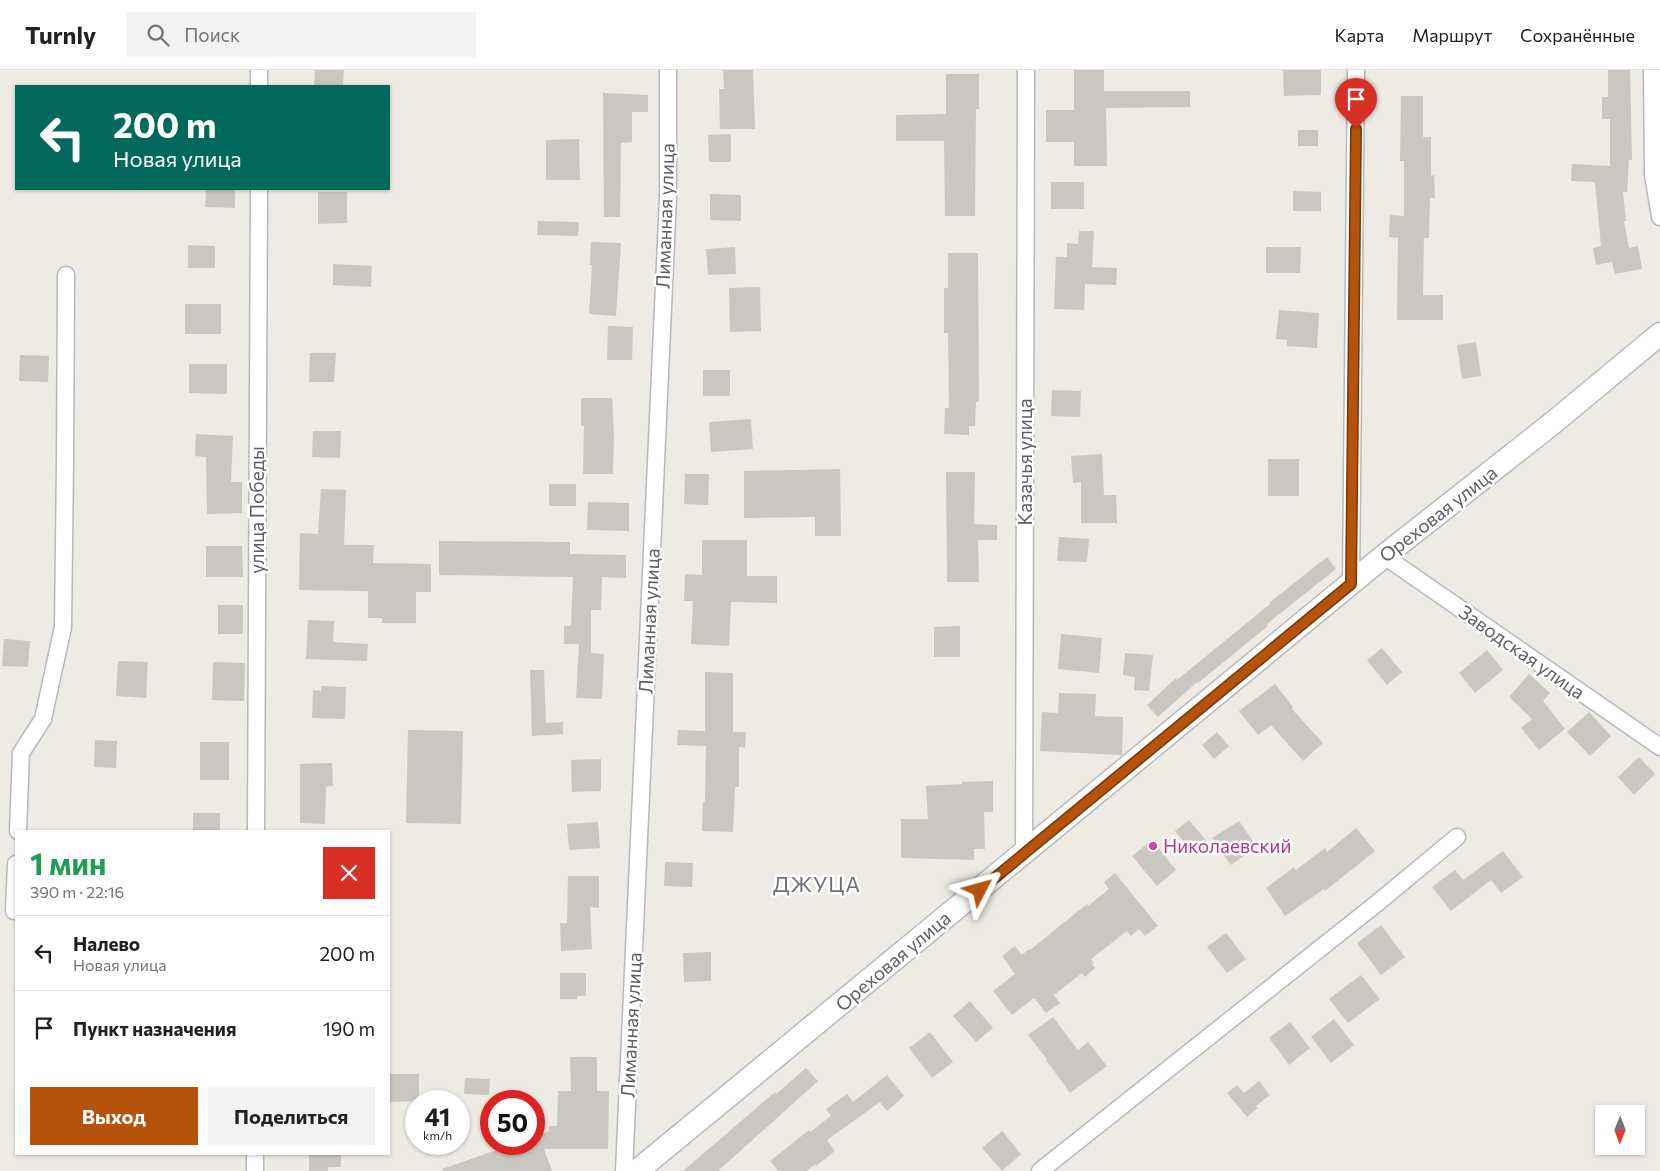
<!DOCTYPE html>
<html lang="ru">
<head>
<meta charset="utf-8">
<style>
	:root { --surface:#fff; --page:#f2f2f2; --text:#202124; --muted:#757577; --line:#e0e0e0; --accent:#b45309 }
	body { margin:0; font-family:Commissioner,sans-serif; background:var(--page); color:var(--text); height:100vh; display:flex; flex-direction:column; font-size:19px; white-space:nowrap }
	* { box-sizing:border-box; margin:0 }
	p { font-size:16px; color:var(--muted) }
	.icon { flex:none; width:28px; height:28px; fill:none; stroke:currentColor; stroke-width:2; stroke-linecap:round; stroke-linejoin:round }
	.map { position:relative; flex:1; overflow:hidden }
	.details { position:absolute; left:15px; top:760px; width:375px; height:325px; display:flex; flex-direction:column; background:var(--surface); border-radius:0px; box-shadow:0 1px 4px #0004 }
	.details>* { flex:none }
	.banner { position:absolute; left:15px; top:15px; width:375px; height:105px; border-radius:0px; box-shadow:0 1px 4px #0004; background:#00695c; color:#fff; overflow:hidden }
	.needle { width:32px; rotate:181deg }
	.controls { position:absolute; left:1595px; top:1035px; display:grid; gap:10px }
	.controls a { display:grid; place-items:center; width:50px; height:50px; border-radius:0px; background:var(--surface); box-shadow:0 1px 4px #0004; font-size:25px }
	.speed { position:absolute; left:405px; top:1020px; display:flex; gap:10px; font-size:25px; font-weight:700; text-align:center }
	.speed>* { display:grid; place-content:center; width:65px; height:65px; border-radius:50%; background:var(--surface); box-shadow:0 1px 4px #0004; line-height:1 }
	.speed small { font-size:12px; font-weight:400 }
	.speed .limit { border:8px solid #d22; background:#fff; color:#111 }
	.pin { position:absolute; display:grid; place-items:center; width:42px; height:42px; color:#fff; margin:-51px -21px; border-radius:50% 50% 50% 0; rotate:-45deg; box-shadow:0 0 5px #0007 }
	.pin .icon { rotate:45deg }
	.me { position:absolute; width:55px; margin:-28px; rotate:51deg; stroke-linejoin:round; filter:drop-shadow(0 0 4px #0008) }
	.turn { display:flex; align-items:center; gap:18px; height:105px; padding:0 15px; font-size:22px }
	.turn .icon { width:65px; height:65px; stroke-width:2.5 }
	.turn b { display:block; font-size:35px; line-height:42px }
	.round { display:grid; place-items:center; flex:none; width:52px; height:52px; border-radius:0px; background:var(--page) }
	.head { display:flex; align-items:center; justify-content:space-between; height:85px; padding:0 15px }
	h1 { font-size:30px; font-weight:700; line-height:38px; color:#1e9e55 }
	.cta { display:flex; gap:10px; margin-top:auto; padding:10px 15px }
	.cta a { flex:1; height:58px; border-radius:0px; background:var(--accent); color:#fff; font-size:20px; font-weight:700; line-height:58px; text-align:center }
	.cta a+a { background:var(--page); color:var(--text) }
	ul { padding:0; list-style:none }
	li { display:flex; align-items:center; gap:15px; height:75px; padding:0 15px; border-top:1px solid var(--line) }
	li div { flex:1 }
	li b { display:block; font-size:19px }
	li em { font-style:normal }
	header { display:flex; align-items:center; gap:30px; box-sizing:border-box; height:70px; padding:0 25px; background:var(--surface); border-bottom:1px solid var(--line) }
	header strong { font-size:24px }
	nav { display:flex; gap:28px; margin-inline-start:auto; font-size:18px }
	.search { width:350px; height:45px; background:var(--page); display:flex; align-items:center; gap:12px; box-sizing:border-box; padding:0 18px; border-radius:0px; color:var(--muted); font-size:19px }
	.map>svg:first-child { display:block }
	.building { fill:#cac7c2 }
	.lines { fill:none; stroke-linecap:round; stroke-linejoin:round }
	.street-casing { stroke:#b5b8bd; stroke-width:19 }
	.secondary-casing { stroke:#b6b9be; stroke-width:25 }
	.street { stroke:#fff; stroke-width:16 }
	.secondary { stroke:#fff; stroke-width:22 }
	.route-casing { stroke:#753606; stroke-width:12 }
	.route { stroke:#b45309; stroke-width:9 }
	.hotel-dot { fill:#d1479c; stroke:#fff; stroke-width:2 }
	.labels { text-anchor:middle; stroke-width:5; stroke-linejoin:round; paint-order:stroke }
	.street-label { font-size:19px; fill:#5b5e63; stroke:#fff }
	.hotel-label { font-size:19px; fill:#b23c85; stroke:#fff; text-anchor:start }
	.quarter-label { font-size:21px; letter-spacing:1px; fill:#6c7075; stroke:#fff }
</style>
</head>
<body>
<header>
<strong>Turnly</strong>
<div class="search"><svg class="icon" aria-label="search" viewBox="0 0 24 24"><circle cx="10" cy="10" r="6"/><path d="M15 15l6 6"/></svg>Поиск</div>
<nav><a>Карта</a><a>Маршрут</a><a>Сохранённые</a></nav>
</header>
<div class="map">
<svg width="1660" height="1101" viewBox="0 0 1660 1101">
	<rect width="100%" height="100%" fill="#edebe3"/>
	<path class="building" d="M315 0H344L343 16H314Z
		M723 0H753L755 59H720L719 19H724Z
		M1074 0H1104V21H1190V37L1106 38 1107 96H1074V72H1046V40H1074Z
		M1283 0H1321V25L1284 26Z
		M1608 0H1630L1632 90H1629L1627 122H1623L1626 151H1624L1629 178 1638 176 1642 199 1615 204 1612 192 1596 195 1593 178 1601 176 1595 112 1571 111 1572 94 1610 96V49H1602V27H1608Z
		M946 4H979V39H976L975 146H945L944 71H896V45L946 44Z
		M603 23 648 25V42H632V72L621 73 620 147H604Z
		M1401 26H1423V67H1431V106L1434 105 1435 128H1430L1429 168H1424L1423 225H1443V250H1397L1398 168 1389 167 1390 145 1404 146V91H1400Z
		M1298 60H1318V76H1298Z
		M731 64V92H709L708 65Z
		M579 69 580 110H546V70Z
		M1051 112H1084V139H1051Z
		M206 119H235V138L205 137Z
		M1293 121 1321 122V141H1293Z
		M318 122H347V153L318 154Z
		M710 124 741 125V151L710 150Z
		M538 151 579 152 578 166 537 165Z
		M1079 161H1094L1092 197 1117 198 1116 215 1085 214 1084 240 1054 239 1056 187H1067V173L1078 174Z
		M591 172 621 173 616 246 589 244 592 195H590Z
		M188 175 215 176V198H188Z
		M735 177 736 204 708 205 706 179Z
		M1266 177H1301L1300 203H1266Z
		M948 183H978L979 332H976L975 356H969V365L944 364 945 338H949L948 263H944V218H948Z
		M333 194 372 196 371 217 333 215Z
		M760 217 761 261 730 262 729 218Z
		M185 234H221V264H185Z
		M1279 240 1319 243 1317 278 1287 276V270L1276 269Z
		M608 256 633 257 632 290H607Z
		M1476 272 1481 306 1462 309 1457 275Z
		M310 283H336L334 312H309Z
		M20 285 49 286 48 312 19 311Z
		M189 294H227V324L189 323Z
		M703 300H730V326H703Z
		M1052 320 1081 321 1080 347 1051 346Z
		M581 328H612L614 364 613 404H583L584 356H581Z
		M751 349 753 379 711 382 709 352Z
		M313 361H341L340 388 312 387Z
		M196 364 233 366 231 412H242V443L207 444 206 387 195 386Z
		M1102 384 1104 425H1116L1117 453H1081V412L1073 413 1071 386Z
		M1268 389H1299V426H1268Z
		M840 399 841 466H815V447L744 448V401Z
		M946 402H975L974 454 997 455V470H978L979 512H947Z
		M685 404H709L708 435 684 434Z
		M549 414H576V436H549Z
		M321 419 346 420 344 475H374L373 493 431 494V522H416V553H382V548H368V521L299 520 300 463 318 464Z
		M588 432 629 433V461L587 460Z
		M1059 467 1089 469 1087 492 1057 491Z
		M702 470H747V506H777V533L731 532 729 576 691 574 693 531H684L685 504 702 505Z
		M439 471 570 472V484L626 485V508L602 507 601 540H591V583L604 584 602 629 576 628 579 574H564V556H571L573 507 439 505Z
		M206 476H242L243 507H206Z
		M1327 487 1336 499 1267 554 1268 556 1198 613 1197 612 1158 647 1147 635 1176 608 1177 610 1270 534 1269 533Z
		M218 535H243V564H218Z
		M308 550 334 551 333 572 368 574 367 591 306 589Z
		M960 556V587H934V557Z
		M1061 564 1102 568 1099 603 1058 599Z
		M4 569 30 571 28 597 2 596Z
		M1382 578 1402 602 1387 615 1367 590Z
		M1487 580 1503 600 1475 623 1459 603Z
		M1125 583 1153 585 1149 621 1134 620 1135 607 1123 605Z
		M118 591 148 592 146 628 116 626Z
		M213 592 245 593 244 631 212 630Z
		M530 600H544L546 653 563 652V664L532 666Z
		M705 602 733 603V662H746L745 678 739 677V717H735L733 762 702 761 703 732H705L706 676 677 675 678 660 705 661Z
		M1529 604 1550 623 1543 631 1565 659 1539 680 1521 658 1532 649 1509 627Z
		M1275 614 1293 637 1292 639 1323 673 1303 691 1271 655 1258 665 1239 641Z
		M321 616 346 617 345 649 312 648 313 620 321 621Z
		M1059 623 1096 624 1095 646 1123 647 1122 685 1040 681 1042 642 1058 643Z
		M1589 642 1611 666 1590 686 1567 662Z
		M408 660 463 661 461 754 406 753Z
		M1217 662 1229 676 1214 689 1202 675Z
		M95 670 117 671 116 698 94 697Z
		M200 672H229V710H200Z
		M1639 687 1655 704 1634 725 1618 707Z
		M601 689V721L572 722 571 690Z
		M332 693 333 716 326 717 325 754 300 753V694Z
		M993 711V742H984L985 779H974V790L901 788V749H928L926 716 962 714V712Z
		M193 743H220V761H193Z
		M1189 750 1209 774 1195 786 1175 761Z
		M1239 751 1257 777 1231 795 1212 768Z
		M598 752 600 778 569 780 567 754Z
		M1356 758 1375 781 1325 821 1324 819 1285 846 1266 818 1294 797 1296 800 1325 778 1327 782Z
		M1152 770 1176 800 1157 816 1132 786Z
		M1503 781 1523 807 1501 823 1491 810 1451 841 1432 817 1455 800 1463 810Z
		M665 792 693 793 692 817 664 816Z
		M1115 803 1158 856 1145 866 1139 859 1131 866 1127 861 1091 889 1094 893 1092 894 1095 898 1085 907 1082 903 1054 925 1060 933 1046 943 1034 928 1012 945 993 921 1015 904 1002 886 1015 876 1022 885 1029 879 1030 880 1087 834 1088 836 1109 819 1104 812Z
		M568 806H599V838L590 837 592 879 561 881 560 853H567Z
		M1381 855 1405 887 1381 905 1357 873Z
		M1226 863 1246 889 1227 903 1207 877Z
		M711 882V911L684 912 683 883Z
		M560 903H586V926H577V929H560Z
		M1361 905 1380 929 1348 953 1329 929Z
		M970 931 993 958 976 972 953 946Z
		M1053 947 1078 980 1088 972 1107 996 1070 1023 1046 990 1047 989 1028 965Z
		M1334 949 1354 975 1331 993 1311 967Z
		M1290 952 1310 978 1289 995 1269 968Z
		M930 962 953 992 932 1008 909 978Z
		M570 987H597V1021H609L608 1079H544L552 1101H443L442 1099 514 1074H534V1067L549 1061V1056H557L558 1021H571Z
		M806 998 818 1011 718 1101H683L775 1022 776 1024Z
		M389 1004H419V1031L389 1032Z
		M887 1005 904 1026 887 1041 880 1032 827 1070 835 1081 816 1096 815 1094 807 1101H778L770 1091 809 1060 810 1062 831 1046 826 1039 847 1024 853 1032Z
		M465 1008 490 1009 489 1025 464 1024Z
		M1259 1011 1270 1025 1256 1036 1258 1038 1247 1047 1227 1023 1237 1015 1244 1023Z
		M1002 1061 1021 1084 1002 1101 982 1078Z
		M309 1084H341V1097H328V1101H309Z"/>
	<g class="lines">
		<g class="street-casing">
			<path id="street" d="M1652 0 1653 105 1660 147
				M259 16V0
				M1384 486 1660 677
				M1351 513 1356 0
				M18 761 21 683 43 649 63 557 65 393 66 205
				M256 761 259 119
				M1024 783 1026 0
				M14 841 16 794
				M255 1101V1084
				M624 1101 668 127V0
				M1040 1101 1376 834 1457 767"/>
		</g>
		<g class="secondary-casing">
			<path id="secondary" d="M637 1101 1384 486 1554 352 1660 264"/>
		</g>
		<use href="#street" class="street"/>
		<use href="#secondary" class="secondary"/>
	</g>
	<g class="lines">
		<g class="route-casing">
			<path id="route" d="M980 820 1351 514 1356 59"/>
		</g>
		<use href="#route" class="route"/>
	</g>
	<circle class="hotel-dot" cx="1153" cy="776" r="5"/>
	<g class="labels">
		<g class="street-label">
			<text transform="translate(665 146) rotate(-88)" y="7">Лиманная улица</text>
			<text transform="translate(1025 392) rotate(-90)" y="7">Казачья улица</text>
			<text transform="translate(257 440) rotate(-90)" y="7">улица Победы</text>
			<text transform="translate(1438 444) rotate(-38)" y="7">Ореховая улица</text>
			<text transform="translate(649 551) rotate(-87)" y="7">Лиманная улица</text>
			<text transform="translate(1522 582) rotate(35)" y="7">Заводская улица</text>
			<text transform="translate(893 891) rotate(-40)" y="7">Ореховая улица</text>
			<text transform="translate(631 955) rotate(-87)" y="7">Лиманная улица</text>
		</g>
		<g class="hotel-label">
			<text x="1163" y="783">Николаевский</text>
		</g>
		<g class="quarter-label">
			<text x="817" y="822">ДЖУЦА</text>
		</g>
	</g>
</svg>
<div class="controls">
<a><svg class="needle" viewBox="-14 -14 28 28"><path d="M0-13l5 13h-10z" fill="#e53935"/><path d="M0 13l5-13h-10z" fill="#757577"/></svg></a>
</div>
<div class="speed"><div>41<small>km/h</small></div><div class="limit">50</div></div>
<div class="pin" style="left:1356px;top:59px;background:#d93025"><svg class="icon" aria-label="arrive" viewBox="0 0 24 24"><path d="M6 21V4h12l-3 4 3 4H6"/></svg></div>
<svg class="me" style="left:980px;top:820px" viewBox="-20 -20 40 40"><path d="M0-17L14 15 0 8-14 15z" fill="#b45309" stroke="#fff" stroke-width="4"/></svg>
<div class="banner">
<div class="turn"><svg class="icon" aria-label="left" viewBox="0 0 24 24"><path d="M17 20v-9H6M10 6l-5 5 5 5"/></svg><div><b>200 m</b>Новая улица</div></div>
</div>
<section class="details">
<div class="head"><div><h1>1 мин</h1><p>390 m · 22:16</p></div><a class="round" style="background:#d93025;color:#fff"><svg class="icon" aria-label="close" viewBox="0 0 24 24"><path d="M6 6l12 12M18 6L6 18"/></svg></a></div>
<ul>
<li><svg class="icon" aria-label="left" viewBox="0 0 24 24"><path d="M17 20v-9H6M10 6l-5 5 5 5"/></svg><div><b>Налево</b><p>Новая улица</p></div><em>200 m</em></li>
<li><svg class="icon" aria-label="arrive" viewBox="0 0 24 24"><path d="M6 21V4h12l-3 4 3 4H6"/></svg><div><b>Пункт назначения</b></div><em>190 m</em></li>
</ul>
<div class="cta"><a>Выход</a><a>Поделиться</a></div>
</section>
</div>
</body>
</html>
